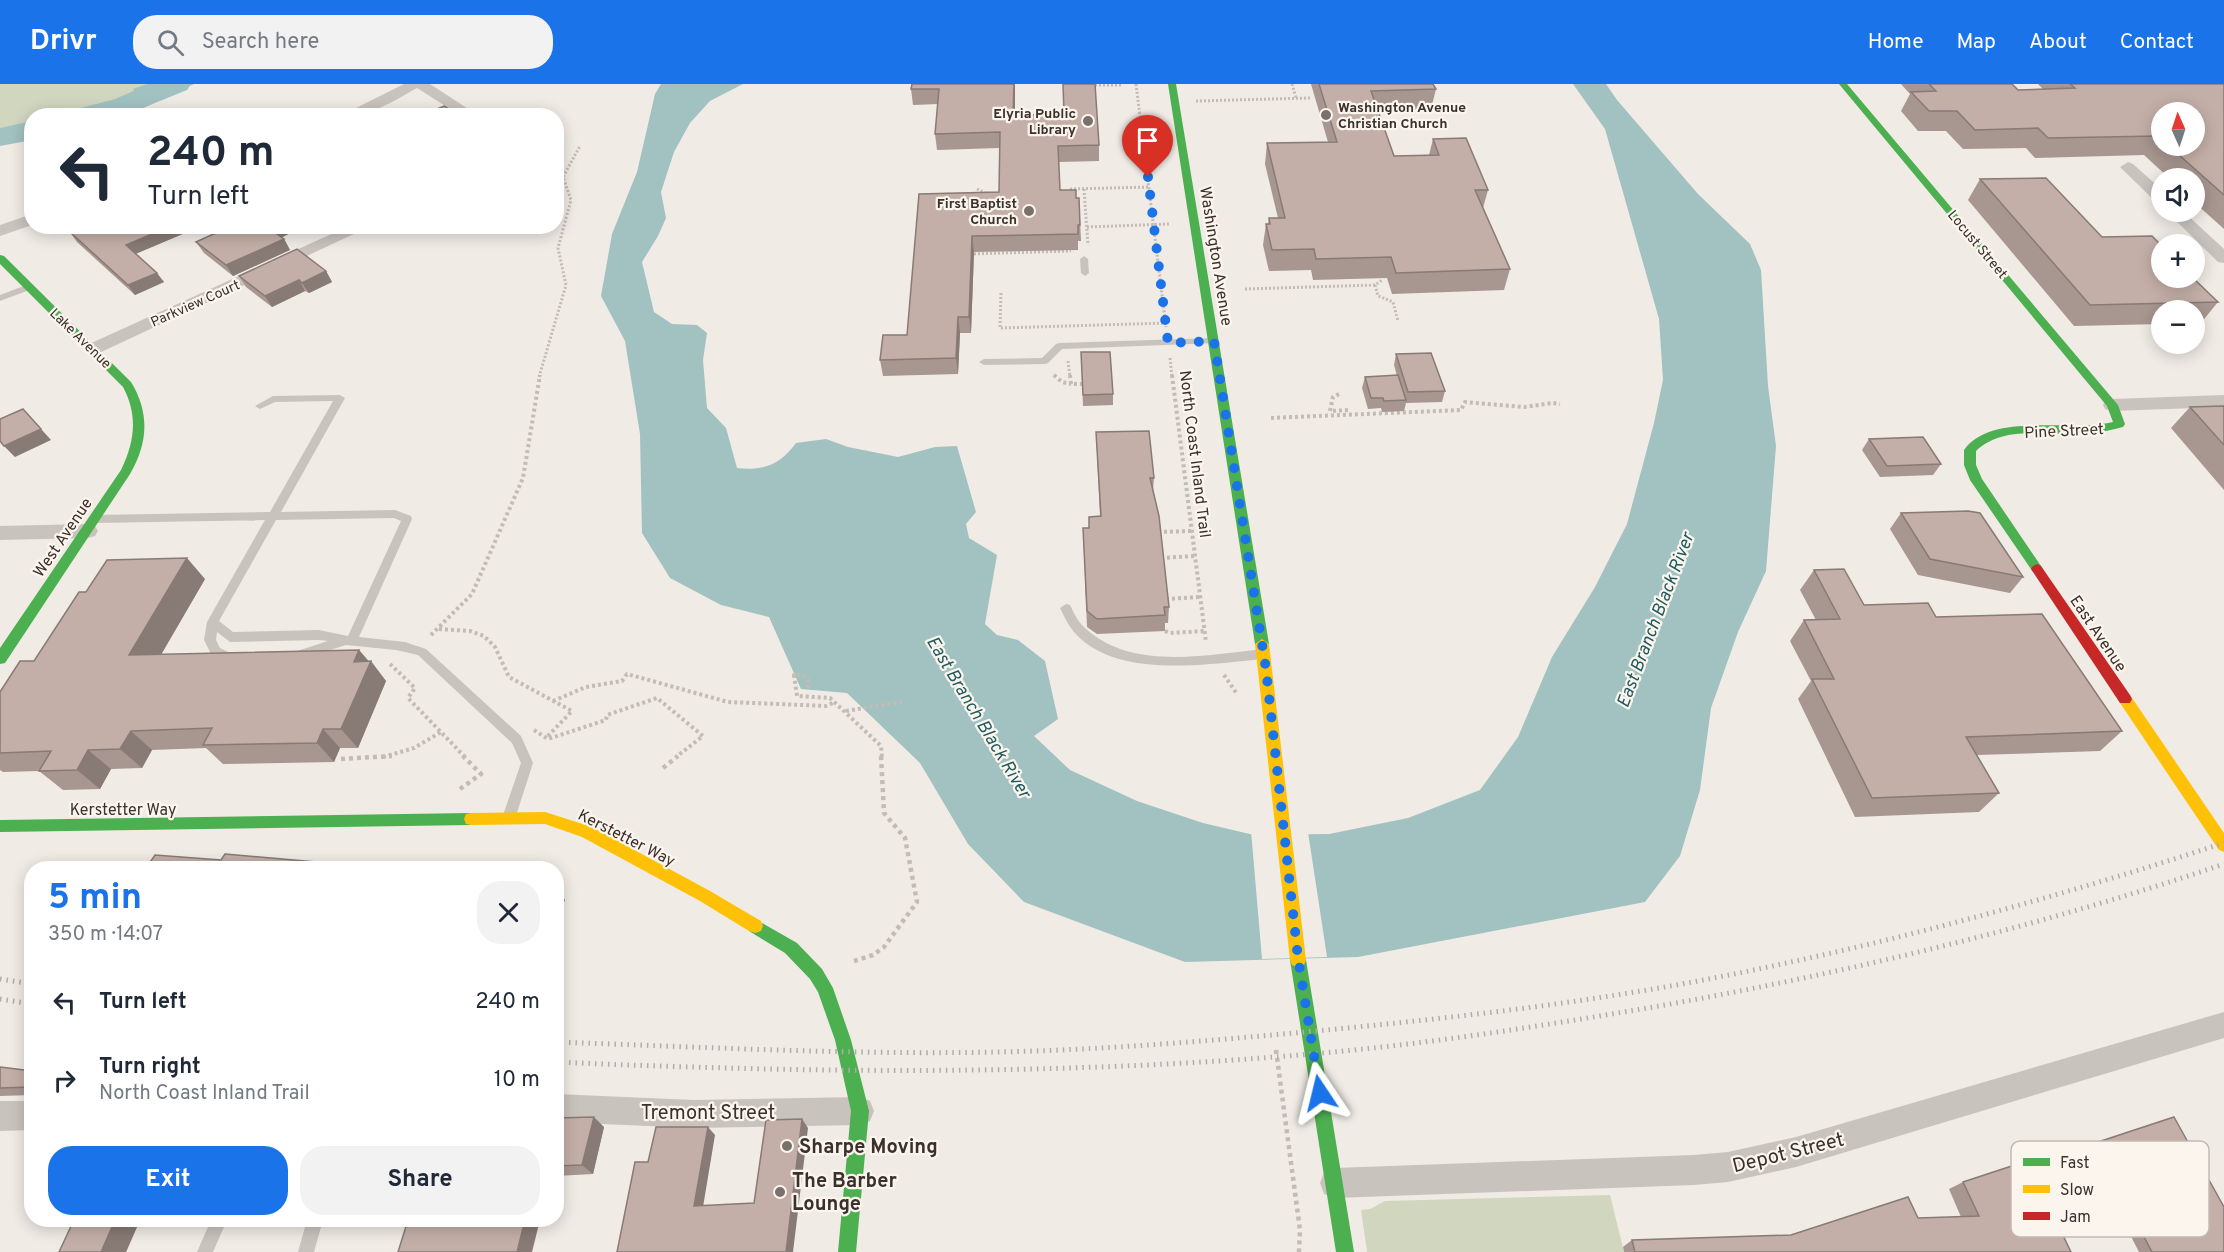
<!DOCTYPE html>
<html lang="en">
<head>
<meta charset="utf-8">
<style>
	:root { --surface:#fff; --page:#f2f2f3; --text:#1f2937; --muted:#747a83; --accent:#1a73e8 }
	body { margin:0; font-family:Overpass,sans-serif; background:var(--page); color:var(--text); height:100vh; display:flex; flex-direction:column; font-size:22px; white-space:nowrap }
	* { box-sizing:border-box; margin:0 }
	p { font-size:20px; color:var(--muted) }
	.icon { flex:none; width:33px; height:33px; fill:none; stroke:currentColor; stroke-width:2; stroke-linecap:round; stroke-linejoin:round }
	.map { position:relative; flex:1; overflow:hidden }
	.side { position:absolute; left:24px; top:777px; width:540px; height:366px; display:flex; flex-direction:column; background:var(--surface); border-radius:24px; box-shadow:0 3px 15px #0003 }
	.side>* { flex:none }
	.guide { position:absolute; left:24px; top:24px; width:540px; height:126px; border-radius:24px; box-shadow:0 3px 15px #0003; background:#fff; color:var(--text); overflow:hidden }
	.needle { width:39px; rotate:357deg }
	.tools { position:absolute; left:2151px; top:18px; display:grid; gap:12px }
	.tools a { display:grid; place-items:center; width:54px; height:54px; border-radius:50%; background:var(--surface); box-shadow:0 3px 15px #0003; font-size:30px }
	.pin { position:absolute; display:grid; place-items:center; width:51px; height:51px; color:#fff; margin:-62px -26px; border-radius:50% 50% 50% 0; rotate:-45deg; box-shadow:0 0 6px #0007 }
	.pin .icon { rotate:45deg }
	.me { position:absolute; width:66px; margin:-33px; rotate:350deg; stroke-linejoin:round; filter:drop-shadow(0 0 4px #0008) }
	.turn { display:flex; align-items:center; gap:21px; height:126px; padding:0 24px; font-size:27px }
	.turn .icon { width:78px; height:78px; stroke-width:2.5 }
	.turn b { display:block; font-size:42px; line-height:51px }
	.round { display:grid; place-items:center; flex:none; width:63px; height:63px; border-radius:24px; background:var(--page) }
	.head { display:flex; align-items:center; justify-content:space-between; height:102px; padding:0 24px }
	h1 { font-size:36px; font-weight:700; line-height:45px; color:var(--accent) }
	.button { display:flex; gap:12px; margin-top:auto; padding:12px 24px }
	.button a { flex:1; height:69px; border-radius:24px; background:var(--accent); color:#fff; font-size:24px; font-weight:700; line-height:69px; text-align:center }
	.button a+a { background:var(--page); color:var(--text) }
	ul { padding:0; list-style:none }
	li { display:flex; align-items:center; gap:18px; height:78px; padding:0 24px }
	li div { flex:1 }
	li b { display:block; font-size:22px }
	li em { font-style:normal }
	header { display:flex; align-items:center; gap:36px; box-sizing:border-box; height:84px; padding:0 30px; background:var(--accent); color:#fff }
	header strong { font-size:28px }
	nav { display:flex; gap:33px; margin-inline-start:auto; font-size:21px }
	.search { width:420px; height:54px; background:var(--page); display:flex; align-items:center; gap:15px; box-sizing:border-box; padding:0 21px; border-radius:24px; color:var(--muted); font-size:22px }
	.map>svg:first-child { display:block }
	.green { fill:#d1d6bf }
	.water { fill:#a1c2c1 }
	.pier { fill:#f0ebe5 }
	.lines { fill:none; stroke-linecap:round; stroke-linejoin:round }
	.river { fill:#a1c2c1; fill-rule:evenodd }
	.path-far2 { stroke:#c2bbb6; stroke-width:3; stroke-dasharray:2 2; stroke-linecap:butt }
	.path-far1 { stroke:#c2bbb6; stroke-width:4; stroke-dasharray:3 3; stroke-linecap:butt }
	.path { stroke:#c2bbb6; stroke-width:4.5; stroke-dasharray:4 4; stroke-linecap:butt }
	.lane { fill:#c9c3be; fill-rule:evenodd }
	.street { fill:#c9c3be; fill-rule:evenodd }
	.fast { fill:#4caf50; fill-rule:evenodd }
	.slow { fill:#ffc107; fill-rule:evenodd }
	.jam { fill:#c62828; fill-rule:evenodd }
	.rail { stroke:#b1aca8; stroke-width:5; stroke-dasharray:1.5 5; stroke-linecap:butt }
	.wall { fill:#a89690; fill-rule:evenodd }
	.shaded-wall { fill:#887a75 }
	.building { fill:#c3afa7; stroke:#887a75; stroke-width:1.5 }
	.route { stroke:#1a73e8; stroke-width:10; stroke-dasharray:0 18 }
	.poi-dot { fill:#7a716c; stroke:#fbf5ee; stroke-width:2 }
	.labels { text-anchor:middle; stroke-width:4.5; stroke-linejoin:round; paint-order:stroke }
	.far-poi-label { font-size:14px; font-weight:bold; fill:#3b302b; stroke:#fbf5ee; text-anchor:end }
	.far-street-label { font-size:14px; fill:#3b302b; stroke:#fbf5ee }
	.street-label { font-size:16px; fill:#3b302b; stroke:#fbf5ee }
	.water-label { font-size:18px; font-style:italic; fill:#1f5a5e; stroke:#fbf5ee }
	.near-street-label { font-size:20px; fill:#3b302b; stroke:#fbf5ee }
	.near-poi-label { font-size:20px; font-weight:bold; fill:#3b302b; stroke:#fbf5ee; text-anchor:start }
	.key { fill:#fbf5ee; stroke:#c1bab4; stroke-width:1.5 }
	.key-label { font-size:16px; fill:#3b302b }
</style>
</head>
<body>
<header>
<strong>Drivr</strong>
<div class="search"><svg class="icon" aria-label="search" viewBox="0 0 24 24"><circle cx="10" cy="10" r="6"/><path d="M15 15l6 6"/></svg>Search here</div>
<nav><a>Home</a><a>Map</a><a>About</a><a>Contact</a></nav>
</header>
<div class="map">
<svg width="2224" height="1168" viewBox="0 0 2224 1168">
	<rect width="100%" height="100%" fill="#f0ebe5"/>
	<path class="green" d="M0 0H176L126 21 88 31 32 32 31 46 0 53Z
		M1610 1111 1624 1168H1367L1361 1126 1370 1125 1385 1117Z"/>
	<path class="water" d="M147 0H194L143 24 133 5Z
		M661 0H743L710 17 690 39 674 68 661 108 666 134 658 152 642 178 654 228 672 240 697 241 707 249 703 276 707 324 726 344 737 384C763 387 780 381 796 359L826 355 848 363 898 373 935 363 957 362 976 428 966 440 969 454 997 471 985 540 997 551 1018 556 1045 577 1058 635 1034 652 1070 686 1137 717 1203 739 1254 751 1329 750 1408 734 1480 706 1518 653 1552 573 1595 503 1627 440 1654 339 1663 296 1659 235 1605 45 1573 0H1606L1617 16 1698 110 1750 160 1761 186 1768 302 1776 362 1766 487 1738 548 1711 624 1700 706 1680 772 1645 818 1358 873 1185 878 1024 818 968 760 920 679 847 609 801 605 769 533 721 521 670 494 642 449 640 350 625 257 601 212 612 150 637 88 655 10Z"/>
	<path class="pier" d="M1251 747 1308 748 1327 873 1262 875Z"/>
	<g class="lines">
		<path class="river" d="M150 0H191L187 6 123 32H73L77 25 115 15Z
			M32 37V56L0 62V44Z"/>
		<path class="path-far2" d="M1136 0 1166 243
			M1292 0 1296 14
			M1095 1H1122
			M1196 17 1310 14
			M977 105 988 110
			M1070 105 1149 103
			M1084 105 1088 161
			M1087 143 1170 140
			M970 170 1071 167
			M1375 201 1378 212 1393 218 1398 237
			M1245 205 1375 201 1382 196
			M1001 209 1000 244 1166 239
			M1170 274 1172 293
			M1068 277 1070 293
			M1054 291 1056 293
			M539 293 566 201 558 164 571 116 563 93 580 62"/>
		<path class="path-far1" d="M1054 291 1062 298 1071 300
			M1070 291 1071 300H1082
			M1172 291 1206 558
			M1339 310 1333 313 1330 327 1350 326
			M1271 334 1461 326 1465 318 1524 323 1553 319 1560 320
			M1158 448 1192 447
			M1161 474 1195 472
			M1166 515 1200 513
			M439 545 470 547 484 552 495 563 509 593 572 627 546 654
			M1165 547 1170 549 1204 547
			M431 551 472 510 523 394 540 291
			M390 580 415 604 408 614 465 673
			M1224 591 1237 610
			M808 604V596L803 591H794L797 612 830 614 881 662 882 673
			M553 617 586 603 622 597 627 590 728 618 826 622 835 618
			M846 627 902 618
			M534 646 548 655 606 636 607 631 657 614 703 652 676 673
			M383 673 414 664 441 648"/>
		<path class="path" d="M341 675 392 672
			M663 684 678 672
			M460 705 481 690 463 672
			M854 877 873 871 884 863 917 818 905 754 884 729 881 672
			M1276 966 1300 1146 1299 1168"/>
		<path class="lane" d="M1084 172 1088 175 1089 189 1085 192 1081 189 1080 175Z
			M29 200 34 203 32 205 0 217V211Z
			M1214 254 1219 257 1217 259 1062 265 1048 279 1045 280 984 281 979 278 984 275 1042 274 1056 260 1059 259Z
			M340 311 345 314 281 428 395 426 411 432 412 435 359 553 405 558 426 565 521 652 533 679 514 738 509 740 504 738 502 734 521 679 512 659 418 571 396 566 346 561 295 577 291 575 289 572 291 569 328 557 319 556 230 558 217 548 216 556 220 564 236 572 238 575 236 578 232 580 211 570 204 556 207 538 265 436 95 439 90 435 95 431 270 428 333 317 275 318 260 325 255 322 273 312ZM394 434 401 437 348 552 319 546 233 548 219 537 276 436Z
			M1066 520 1070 521C1074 529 1078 538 1085 544 1131 587 1206 571 1263 565L1267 567 1269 570 1267 573 1263 575C1208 580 1115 596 1074 548 1068 541 1064 532 1060 524Z
			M211 1136H227L213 1168H197Z
			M307 1136H323L314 1168H298Z"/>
		<path class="street" d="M404 0H430L479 32H461L417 4C390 19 372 32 340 32Z
			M2128 78 2133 80 2162 106V120L2156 118 2123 86 2120 83Z
			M2167 128H2184L2224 165V179L2218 178Z
			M32 130V141L0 152V141Z
			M349 142H371L99 269H87L84 265 87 261Z
			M2224 311V323L2112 327 2105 325 2103 321 2105 317 2112 315Z
			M88 440 95 442 98 447 95 452 88 454 0 456V442Z
			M2224 928V954L1796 1083 1728 1098 1694 1101 1335 1114 1324 1110 1320 1099 1324 1088 1335 1084 1694 1071 1728 1068 1796 1053Z
			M556 1010 694 1016 860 1013 870 1017 874 1027 870 1037 860 1041 694 1044 556 1038Z
			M0 1017H32V1046L0 1047Z"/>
		<path class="fast" d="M1168 0H1176L1269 560 1262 565 1255 560Z
			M1839 0H1847L2118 321 2125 340 2123 343C2111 346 2099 349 2086 350 2050 352 2004 340 1976 367V381L1982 395 2041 482 2043 485 2041 488H2033L1970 396 1964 381V366C1992 327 2070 349 2113 338L2107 322Z
			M0 171 4 172 131 298C150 329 148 359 130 390L5 579 0 580V564L121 386C135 357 138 331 123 303L0 180Z
			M471 729 476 730 478 735 476 740 471 741 0 748V736Z
			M755 835 797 859 822 885 833 904 851 956 869 1027 856 1168H838L851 1027 835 956 818 908 810 895 785 869 749 847 747 842 749 837Z
			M1298 868 1304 871 1306 876 1354 1168H1336L1290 876 1292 871Z"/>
		<path class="slow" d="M1262 555 1269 560 1306 876 1304 881 1298 884 1292 881 1290 876 1255 560Z
			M2125 609 2130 611 2224 749V768L2219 766 2120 619 2118 615 2120 611Z
			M545 728 592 743 710 807 761 837 763 842 761 847 755 849 749 847 700 817 582 753 545 740 471 741 466 740 464 735 466 730 471 729Z"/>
		<path class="jam" d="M2037 480 2041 482 2130 611 2132 615 2130 619H2120L2033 488 2031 485 2033 482Z"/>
		<path class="rail" d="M0 895 32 900
			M0 915 32 920
			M556 958C703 963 850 971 998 968 1097 966 1196 958 1294 949 1424 937 1554 923 1682 900 1866 866 2046 817 2224 759
			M556 978C808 989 1060 992 1311 970 1430 960 1548 941 1665 921 1855 887 2041 842 2224 780"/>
	</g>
	<path class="wall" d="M912 0H1015V31L1099 61V77L1059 78 1060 106 1076 114H1079L1081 157H1078V166L974 168 971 249H960L958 290 883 292 880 276 907 251 999 108V64L937 66 935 50 938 20 913 21 911 5Z
		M1311 0H1433L1436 5 1431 25 1378 27 1394 72 1429 71 1433 55 1488 106 1483 124 1510 185 1504 206 1392 210 1387 194 1313 196 1311 186 1269 187 1263 161 1266 140H1268L1269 134H1278L1265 80 1267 59 1328 58Z
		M1901 0H2012L2018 6 2043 5 2038 0H2224V145L2194 118V94H2169L2144 71 2035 74 2026 64 1963 65 1946 47H1918L1901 27 1910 10ZM2162 28 2194 62H2162Z
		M1980 95 2102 153 2218 218 2200 240H2194V226H2162V240L2074 242 1968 116Z
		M86 142H181L185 149 135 170 164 198 135 211 77 158 70 148Z
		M231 142H303L281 154 284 155 290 166 233 192 204 169 196 158Z
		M326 187 332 198 309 209 305 207 272 223 246 203 239 192Z
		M1081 268 1113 310V321L1083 322Z
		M1396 270 1445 307 1442 318 1406 319 1404 327 1382 328 1381 324 1368 325 1362 304 1365 293 1397 292 1394 281Z
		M2224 322V406L2171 344 2190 323Z
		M1096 348 1154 394 1153 407 1169 523 1168 539H1165V547L1097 550 1087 543 1083 444H1089L1100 432Z
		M1869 355 1941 380 1933 391 1880 393 1862 366Z
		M1901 429 2023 493 2010 509 1918 491 1890 445Z
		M1814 486 1864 521 1936 533 2122 647 2100 667 1977 671 1999 709 1979 728 1855 733 1798 615 1811 597 1790 557 1804 536H1816L1800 506Z
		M205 495 161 571 359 566 386 597 358 664H340L334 678 223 680 206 664 152 666 142 684 111 685 100 705 63 706 39 687 3 688 0 686V608L34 577 86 508Z
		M0 983 32 987V1011L0 1012Z
		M556 1034 604 1043 593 1090 556 1092Z
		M2095 1059 2224 1168H2139L2085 1063Z
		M1963 1098 2071 1168H1624L1623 1163 1632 1156 1791 1151 1918 1134 1961 1133 1949 1105Z
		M37 1136H140L126 1168H59L71 1142 57 1143Z"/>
	<path class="shaded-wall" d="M1014 0H1015V46L1013 31Z
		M171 142H181L185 149 133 171 126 161Z
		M275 142H303L277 156 270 145Z
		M972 152 974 168 971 249 969 233Z
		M284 155 290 166 233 192 226 181Z
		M326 187 332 198 309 209 302 199Z
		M157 189 164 198 135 211 128 201Z
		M299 196 305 207 272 223 265 212Z
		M958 233 960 249 958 290 956 274Z
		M23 325 51 356 15 373 4 362Z
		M187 474 205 495 149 591 129 571Z
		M359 566 370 579 371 577 386 597 358 664 341 645 354 578Z
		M323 645 340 664 334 678 317 659Z
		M131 647 152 666 142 684 120 665Z
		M88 666 111 685 100 705 77 686Z
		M338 780 343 784H335Z
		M556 804 565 816 556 838Z
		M594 1033 604 1043 593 1090 582 1081Z
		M802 1035 808 1044 793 1168H786Z
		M708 1043 715 1051 702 1129 694 1122Z
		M115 1136H140L126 1168H101Z
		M525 1136H540L532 1168H517Z"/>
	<path class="building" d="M912 0H1014L1013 31 1064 30 1063 0H1095L1099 61 1058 62 1060 106H1076V114H1079L1080 141H1078V150L972 152 969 233H958L956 274 880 276 883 251H907L919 110 999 108 1000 48 935 50 939 5H911Z
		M1319 0H1433L1436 5 1371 7 1394 72 1439 71 1433 55 1466 54 1488 106H1475L1510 185 1396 189 1391 173 1316 175 1314 165 1272 166 1266 140H1270L1269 134H1285L1267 59 1337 58Z
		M1929 0H2012L2018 6 2075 4 2070 0H2224V111L2169 62H2194V28H2162V54L2158 52 2048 54 2038 44 1975 46 1957 27H1929L1911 8 1936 7Z
		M444 22 460 32H421Z
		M2046 94 2102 153 2152 152 2162 162V194H2193L2218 218 2090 221 1980 95Z
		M86 142H171L126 161 157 189 128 201 70 148Z
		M231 142H275L270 145 284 155 226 181 196 158Z
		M297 165 326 187 302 199 299 196 265 212 239 192Z
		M1081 268H1110L1113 310 1083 311Z
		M1431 269 1445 307 1408 308 1396 270Z
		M1398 291 1406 316 1384 317 1383 314H1371L1365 293Z
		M2224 322V361L2190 323Z
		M23 325 41 345 4 362 0 357V335Z
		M1149 347 1154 394H1150L1159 432 1169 523H1164L1165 531 1097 535 1087 527 1083 444H1089V433L1101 432 1096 348Z
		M1923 353 1941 380 1887 382 1869 355Z
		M1968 427 1980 429 2023 493 1930 475 1901 429Z
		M187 474 129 571 359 566 354 578 371 577 341 645H323L317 659 203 661 212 644 131 647 120 665 88 666 77 686 39 687 51 667 0 669V608L20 577H34L79 508H86L107 476Z
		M1844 485 1864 521 1928 519 1936 533 2042 530 2122 647 1966 653 1999 709 1872 714 1812 595H1834L1804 536 1840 535 1814 486Z
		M225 770 338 780 335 784H146L155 771 221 776Z
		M0 983 32 987V1003L0 1004Z
		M594 1033 582 1081 556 1082V1034Z
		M2174 1033 2224 1123V1168H2152L2095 1059Z
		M802 1035 786 1168H617L635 1078H648L656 1043H708L694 1122 754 1119 766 1036Z
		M2027 1077 2071 1168H1635L1632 1156 1791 1151 1908 1113 1918 1134 1979 1132 1963 1098Z
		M74 1136H115L101 1168H59Z
		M408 1136H525L517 1168H398Z"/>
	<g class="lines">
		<path class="route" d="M1148 93 1168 259 1214 257 1266 585 1298 874 1320 1009"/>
	</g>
	<g class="poi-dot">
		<circle cx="1326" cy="31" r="6"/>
		<circle cx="1088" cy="37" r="6"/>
		<circle cx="1029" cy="127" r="6"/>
		<circle cx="787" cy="1062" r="6"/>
		<circle cx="780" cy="1108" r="6"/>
	</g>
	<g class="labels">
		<g class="far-poi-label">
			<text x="1338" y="28" text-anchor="start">Washington Avenue<tspan x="1338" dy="16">Christian Church</tspan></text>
			<text x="1076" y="34">Elyria Public<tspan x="1076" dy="16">Library</tspan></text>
			<text x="1017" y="124">First Baptist<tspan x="1017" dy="16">Church</tspan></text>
		</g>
		<g class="far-street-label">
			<text transform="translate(1978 160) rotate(50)" y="5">Locust Street</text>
			<text transform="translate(195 219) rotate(-24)" y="5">Parkview Court</text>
			<text transform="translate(81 254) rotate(44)" y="5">Lake Avenue</text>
		</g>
		<g class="street-label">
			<text transform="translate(1217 172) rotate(81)" y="6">Washington Avenue</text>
			<text transform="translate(2064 346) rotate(-3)" y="6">Pine Street</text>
			<text transform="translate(1196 370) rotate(83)" y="6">North Coast Inland Trail</text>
			<text transform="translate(62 453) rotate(-56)" y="6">West Avenue</text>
			<text transform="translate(2099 549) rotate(56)" y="6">East Avenue</text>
			<text x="123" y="731">Kerstetter Way</text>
			<text transform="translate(627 753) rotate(27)" y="6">Kerstetter Way</text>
		</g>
		<g class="water-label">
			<text transform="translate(1655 536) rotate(-69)" y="6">East Branch Black River</text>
			<text transform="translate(979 633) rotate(59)" y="6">East Branch Black River</text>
		</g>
		<g class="near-street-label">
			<text x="708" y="1035">Tremont Street</text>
			<text transform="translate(1788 1068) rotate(-14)" y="7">Depot Street</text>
		</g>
		<g class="near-poi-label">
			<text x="799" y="1069">Sharpe Moving</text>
			<text x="792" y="1103">The Barber<tspan x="792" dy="23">Lounge</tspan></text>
		</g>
	</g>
	<rect x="2011" y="1057" width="198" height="96" rx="9" class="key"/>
	<rect x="2023" y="1074" width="27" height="8" fill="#4caf50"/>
	<rect x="2023" y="1101" width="27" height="8" fill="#ffc107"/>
	<rect x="2023" y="1128" width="27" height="8" fill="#c62828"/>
	<g class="key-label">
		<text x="2060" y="1084">Fast</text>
		<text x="2060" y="1111">Slow</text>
		<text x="2060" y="1138">Jam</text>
	</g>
</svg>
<div class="tools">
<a><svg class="needle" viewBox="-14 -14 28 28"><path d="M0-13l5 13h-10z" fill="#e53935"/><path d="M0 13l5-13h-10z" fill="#747a83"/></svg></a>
<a><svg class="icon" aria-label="sound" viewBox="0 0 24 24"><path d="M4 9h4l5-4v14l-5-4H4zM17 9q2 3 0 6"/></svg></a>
<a>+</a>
<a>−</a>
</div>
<div class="pin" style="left:1148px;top:93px;background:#d93025"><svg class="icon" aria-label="arrive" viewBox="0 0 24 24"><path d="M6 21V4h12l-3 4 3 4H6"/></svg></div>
<svg class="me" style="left:1320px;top:1009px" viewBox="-20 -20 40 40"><path d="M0-17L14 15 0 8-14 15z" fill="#1a73e8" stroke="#fff" stroke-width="4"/></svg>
<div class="guide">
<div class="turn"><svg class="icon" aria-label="left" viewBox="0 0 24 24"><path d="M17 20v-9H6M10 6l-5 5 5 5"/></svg><div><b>240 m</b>Turn left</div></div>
</div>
<section class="side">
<div class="head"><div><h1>5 min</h1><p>350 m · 14:07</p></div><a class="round"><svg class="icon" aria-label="close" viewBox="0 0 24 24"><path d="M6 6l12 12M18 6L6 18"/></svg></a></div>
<ul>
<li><svg class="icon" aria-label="left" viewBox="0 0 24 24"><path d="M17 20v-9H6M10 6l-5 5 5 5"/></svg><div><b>Turn left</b></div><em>240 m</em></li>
<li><svg class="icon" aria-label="right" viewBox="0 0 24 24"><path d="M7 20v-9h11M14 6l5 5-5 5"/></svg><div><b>Turn right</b><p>North Coast Inland Trail</p></div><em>10 m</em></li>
</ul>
<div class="button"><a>Exit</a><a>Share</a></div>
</section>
</div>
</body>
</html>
